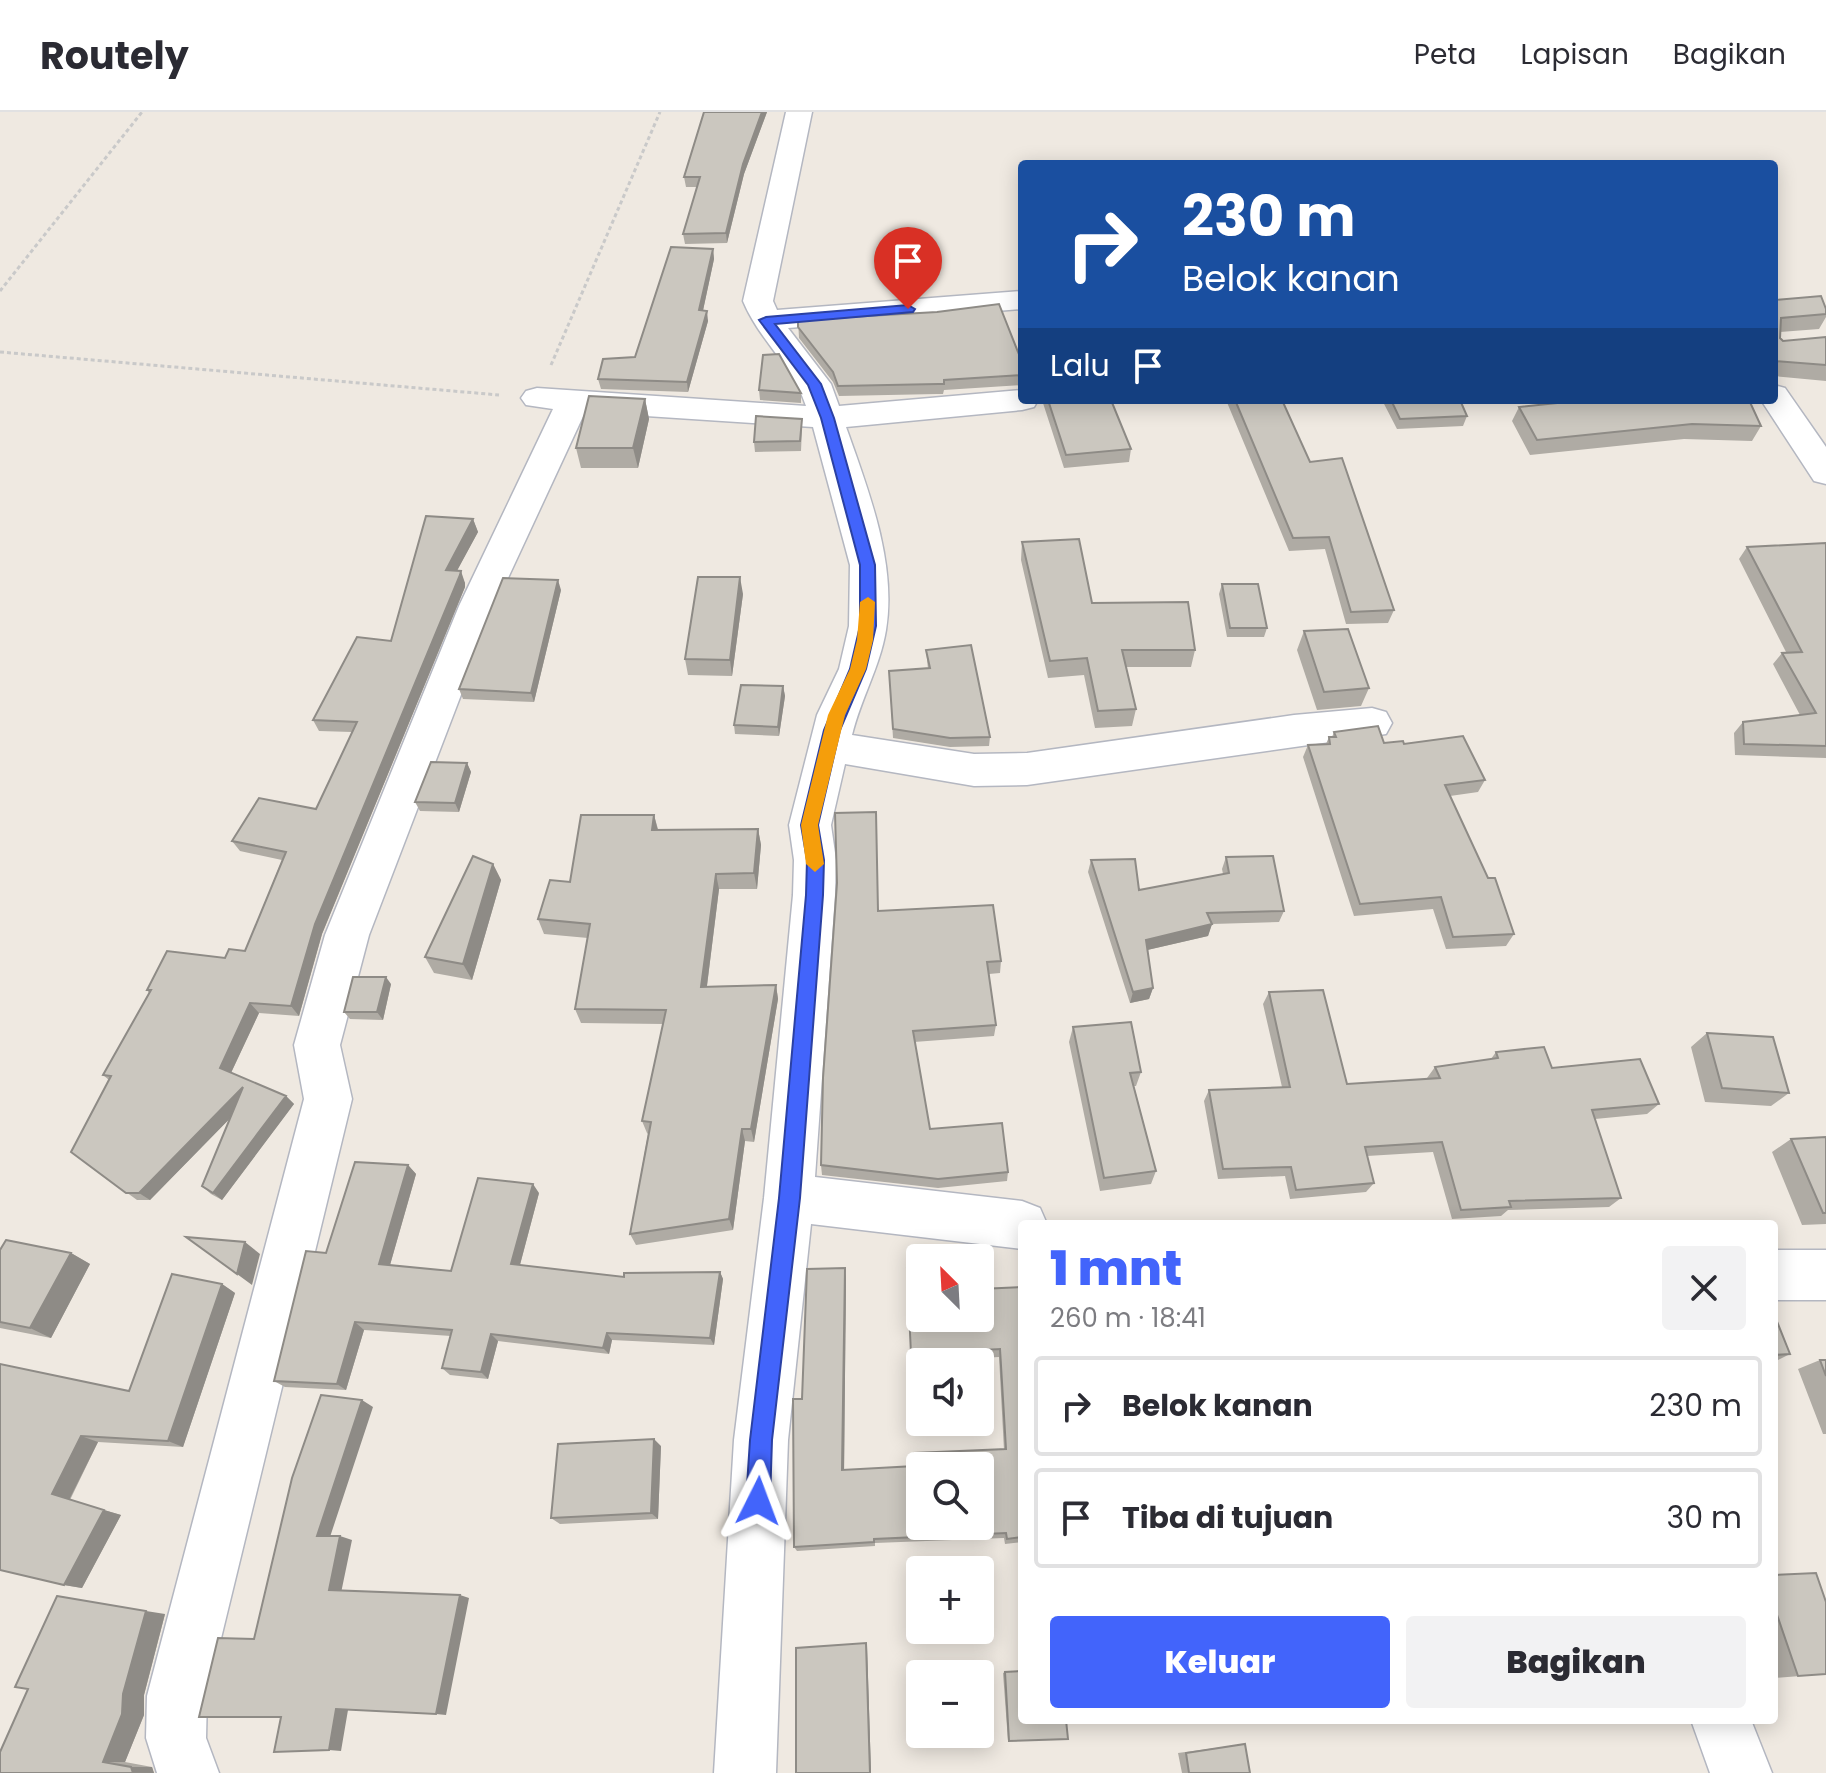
<!DOCTYPE html>
<html lang="id">
<head>
<meta charset="utf-8">
<style>
	:root { --surface:#fff; --page:#f2f2f3; --text:#2b2b33; --muted:#7c7c81; --line:#e1e1e2; --accent:#4264fb }
	body { margin:0; font-family:Poppins,sans-serif; background:var(--page); color:var(--text); height:100vh; display:flex; flex-direction:column; font-size:30px; white-space:nowrap }
	* { box-sizing:border-box; margin:0 }
	p { font-size:26px; color:var(--muted) }
	.icon { flex:none; width:44px; height:44px; fill:none; stroke:currentColor; stroke-width:2; stroke-linecap:round; stroke-linejoin:round }
	.map { position:relative; flex:1; overflow:hidden }
	.sheet { position:absolute; left:1018px; top:1108px; width:760px; height:504px; display:flex; flex-direction:column; background:var(--surface); border-radius:8px; box-shadow:0 4px 20px #0003 }
	.sheet>* { flex:none }
	.banner { position:absolute; left:1018px; top:48px; width:760px; height:244px; border-radius:8px; box-shadow:0 4px 20px #0003; background:#1a4fa0; color:#fff; overflow:hidden }
	.needle { width:52px; rotate:336deg }
	.tools { position:absolute; left:906px; top:1132px; display:grid; gap:16px }
	.tools a { display:grid; place-items:center; width:88px; height:88px; border-radius:8px; background:var(--surface); box-shadow:0 4px 20px #0003; font-size:40px }
	.pin { position:absolute; display:grid; place-items:center; width:68px; height:68px; color:#fff; margin:-82px -34px; border-radius:50% 50% 50% 0; rotate:-45deg; box-shadow:0 0 8px #0007 }
	.pin .icon { rotate:45deg }
	.me { position:absolute; width:88px; margin:-44px; rotate:3deg; stroke-linejoin:round; filter:drop-shadow(0 0 6px #0008) }
	.turn { display:flex; align-items:center; gap:28px; height:168px; padding:0 32px; font-size:36px }
	.turn .icon { width:104px; height:104px; stroke-width:2.5 }
	.turn b { display:block; font-size:56px; line-height:68px }
	.then { display:flex; align-items:center; height:76px; padding:0 32px; background:#0003; gap:16px; font-size:30px }
	.round { display:grid; place-items:center; flex:none; width:84px; height:84px; border-radius:8px; background:var(--page) }
	.summary { display:flex; align-items:center; justify-content:space-between; height:136px; padding:0 32px }
	h1 { font-size:48px; font-weight:800; line-height:60px; color:var(--accent) }
	.button { display:flex; gap:16px; margin-top:auto; padding:16px 32px }
	.button a { flex:1; height:92px; border-radius:8px; background:var(--accent); color:#fff; font-size:32px; font-weight:800; line-height:92px; text-align:center }
	.button a+a { background:var(--page); color:var(--text) }
	ul { padding:0; list-style:none }
	li { display:flex; align-items:center; gap:24px; height:100px; margin:0 16px 12px; padding:0 16px; border:4px solid var(--line); border-radius:8px }
	li div { flex:1 }
	li b { display:block; font-size:30px }
	li em { font-style:normal }
	header { display:flex; align-items:center; gap:48px; box-sizing:border-box; height:112px; padding:0 40px; background:var(--surface); border-bottom:2px solid var(--line) }
	header strong { font-size:38px }
	nav { display:flex; gap:44px; margin-inline-start:auto; font-size:28px }
	.map>svg:first-child { display:block }
	.lines { fill:none; stroke-linecap:round; stroke-linejoin:round }
	.street-casing { stroke:#b4b7c1; stroke-width:3 }
	.path { stroke:#c9c9c9; stroke-width:3; stroke-dasharray:4 3; stroke-linecap:butt }
	.street { fill:#fff; fill-rule:evenodd }
	.wall { fill:#afaba4 }
	.shaded-wall { fill:#8e8b86 }
	.building { fill:#cbc7bf; stroke:#8e8b86; stroke-width:2; fill-rule:evenodd }
	.route { fill:#4264fb; stroke:#2b41a3; stroke-width:2 }
	.slow { fill:#f59e0b }
</style>
</head>
<body>
<header>
<strong>Routely</strong>
<nav><a>Peta</a><a>Lapisan</a><a>Bagikan</a></nav>
</header>
<div class="map">
<svg width="1826" height="1661" viewBox="0 0 1826 1661">
	<rect width="100%" height="100%" fill="#efe9e1"/>
	<g class="lines">
		<g class="street-casing">
			<path id="street" d="M786 0H812L773 189 777 198 1022 179V197L788 216 831 272 839 294 1022 278V288H1038L1034 295 1022 298 846 315C868 377 897 451 886 518 880 555 861 586 852 623L974 642 1027 641 1294 603 1372 596 1386 600 1392 611 1386 622 1027 673 974 674 845 652 831 713 836 748 835 783 815 1065 1022 1089 1040 1096 1047 1112H1022V1137L811 1112 788 1328 776 1661H714L734 1328 764 1086 793 783 794 748 789 713 817 603 839 557 849 514 850 453 813 315 585 300 495 494 369 823 340 933 352 987 207 1584 206 1626 219 1661H157L146 1626 147 1584 304 987 294 933 325 823 459 494 553 297 526 293 521 286 526 279 537 276 806 294C793 254 759 228 743 189Z
				M1774 273 1785 276 1826 335V372L1814 369 1761 288H1774Z
				M1774 1138H1826V1188H1774Z
				M1691 1608H1751L1772 1661H1710Z"/>
		</g>
		<path class="path" d="M0 179 142 0
			M0 240 499 283
			M551 253 660 0"/>
		<use href="#street" class="street"/>
	</g>
	<path class="wall" d="M704 0H767L744 62 727 131 685 132 683 122 697 75H686L684 65Z
		M713 137 714 147 703 198 708 209 688 280 601 277 598 267 635 245Z
		M1774 188 1826 197V205L1819 217 1780 220V226L1783 229 1826 225V269L1774 264Z
		M798 208 1022 250V273L944 278 943 282H937L839 284 833 270 799 226Z
		M759 278 801 281V291L760 288Z
		M645 287 649 307 638 356H581L576 336Z
		M1042 288H1111L1131 337 1129 350 1064 356Z
		M1226 288H1282L1310 350 1394 498 1388 511 1346 512 1325 437 1289 439Z
		M1382 288H1460L1467 304 1463 314 1397 317Z
		M1519 295 1761 314 1752 329 1684 327 1530 343 1512 309Z
		M802 317 801 339 755 340 754 330Z
		M473 407 478 420 457 458 465 471V475L322 822 299 904 259 901 231 961 286 984 294 992 222 1088 211 1082 202 1074 230 1006 150 1088H137L71 1040 109 968 103 963 149 881 147 878 225 846 245 839 282 748 240 739 232 729 316 697 352 620 319 619 313 608 391 529Z
		M1022 430 1092 491 1195 538 1191 555H1126L1136 597 1132 614 1095 616 1084 563 1048 566 1021 448Z
		M1826 431V646L1735 643 1734 621 1743 610 1800 603 1773 552 1782 541 1786 540 1739 447 1747 435Z
		M1222 472 1267 516 1264 525H1227L1219 482Z
		M561 478 534 590 463 587 459 577Z
		M743 482 732 564 688 563 685 547Z
		M1304 519 1369 576 1361 594 1317 598 1297 538Z
		M926 538 990 625 989 634 950 635 893 626 889 559 928 557Z
		M783 574 785 584 779 624 735 622 734 613Z
		M1334 620 1384 631 1404 632 1485 668 1478 680 1450 684 1514 822 1506 834 1446 837 1433 797 1354 804 1303 645 1308 633 1326 632 1329 625H1332Z
		M467 651 471 660 459 700 420 699 415 690Z
		M654 703 658 717H758L761 733 757 777H719L707 874 776 873 778 887 754 1030 745 1029 733 1118 636 1133 630 1122 648 1022 647 1021 642 1009 663 912 581 911 575 897 588 826 544 822 538 807 570 770Z
		M1226 745 1284 799 1279 810 1212 812 1208 824 1147 838 1153 876 1149 887 1130 891 1088 760 1091 748 1139 778 1223 762 1222 757Z
		M493 752 501 768 472 868 434 861 425 845Z
		M878 799 1001 849 1000 861 989 862 996 913 994 924 914 930 930 1017 1008 1060 1007 1069 938 1076 822 1063 821 1053Z
		M391 872 383 908 350 907 344 900Z
		M1269 880 1347 972 1428 967 1427 966 1435 955 1491 947 1496 940 1552 956 1659 992 1647 1002 1595 1007 1621 1086 1609 1095 1508 1098 1501 1104 1452 1107 1433 1040 1367 1044 1374 1071 1366 1080 1290 1087 1285 1064 1218 1067 1204 989 1209 978 1282 975 1263 892Z
		M1073 915 1141 960 1136 974H1134L1156 1059 1151 1072 1100 1079 1069 930Z
		M1707 921 1789 981 1771 994 1705 990 1691 935Z
		M1826 1025V1112L1802 1113 1772 1040 1791 1027Z
		M408 1053 416 1062 390 1153 451 1159 539 1081 520 1153 624 1165 720 1160 723 1167 714 1233 612 1228 609 1242 498 1229 488 1267 450 1263 442 1256 451 1224 364 1218 346 1278 285 1275 274 1269 326 1141Z
		M0 1138 71 1141 90 1152 51 1226 0 1216Z
		M907 1156 920 1206 1022 1175V1430L1005 1432 1004 1426 875 1431V1434L797 1439 794 1435 802 1287 846 1165 844 1358 915 1354 1004 1338 999 1245 911 1250Z
		M222 1172 235 1181 183 1335 98 1330 70 1388 121 1403 82 1476 64 1473 0 1252 129 1279Z
		M1774 1202 1790 1242 1774 1250Z
		M1820 1248H1826V1322H1823L1798 1257Z
		M661 1334 658 1407 560 1412 551 1406Z
		M1774 1463 1826 1490V1562L1775 1566Z
		M165 1502 144 1583V1603L125 1650 152 1655 154 1661H0Z
		M1005 1560 1068 1627 1008 1629 1003 1561Z
		M1245 1632 1250 1661H1182L1178 1641Z"/>
	<path class="shaded-wall" d="M762 0H767L744 62 727 131 726 121 743 52Z
		M713 137 714 147 701 208 699 198Z
		M707 199 708 209 688 280 687 270Z
		M645 287 649 307 638 356 633 336Z
		M473 407 478 420 451 470 446 458Z
		M461 459 465 471V475L322 822 299 904 291 894 315 812Z
		M740 465 743 482 732 564 730 548Z
		M558 468 561 478 534 590 531 581Z
		M783 574 785 584 779 624 778 615Z
		M467 651 471 660 459 700 455 691Z
		M654 703 658 719 652 718Z
		M758 717 761 733 757 777 754 761Z
		M493 752 501 768 472 868 463 852Z
		M716 762 719 777 705 889 701 875Z
		M1212 812 1208 824 1143 839 1146 828Z
		M386 865 391 872 383 908 377 900Z
		M776 873 778 887 754 1030 751 1017Z
		M1153 876 1149 887 1130 891 1133 880Z
		M250 891 259 901 229 965 220 956Z
		M243 975 252 984 150 1088 139 1081Z
		M286 984 294 992 222 1088 213 1081Z
		M742 1017 745 1029 733 1118 729 1107Z
		M408 1053 416 1062 388 1160 379 1152Z
		M533 1072 539 1081 518 1160 511 1152Z
		M245 1130 260 1142 252 1173 237 1162Z
		M71 1141 90 1152 51 1226 30 1216Z
		M845 1156 846 1165 844 1364 842 1358Z
		M720 1160 723 1167 714 1233 710 1226Z
		M222 1172 235 1181 183 1335 168 1329Z
		M355 1210 364 1218 346 1278 337 1272Z
		M607 1221 612 1228 609 1242 603 1236Z
		M491 1222 498 1229 488 1267 481 1260Z
		M362 1288 373 1295 329 1428 317 1424Z
		M81 1324 98 1330 69 1388 52 1382Z
		M654 1327 661 1334 658 1407 651 1401Z
		M104 1398 121 1403 82 1476 64 1473Z
		M340 1424 352 1428 341 1481 329 1478Z
		M460 1483 469 1486 446 1603 436 1602Z
		M146 1499 165 1502 144 1583V1603L125 1650H103Z
		M866 1531 867 1534 871 1661H870Z
		M336 1597 348 1598 341 1639 329 1638Z
		M131 1655H152L154 1661H133Z"/>
	<path class="building" d="M704 0H762L743 52 726 121 683 122 700 65H684Z
		M671 135 713 137 699 198 707 199 687 270 598 267 603 247 635 245Z
		M1821 184 1826 197V202L1781 206 1780 226 1783 229 1826 225V253L1774 249V188Z
		M999 192 1022 250V263L944 268V272H938L838 274 833 260 798 215V208L937 200Z
		M779 242 801 281 759 278 763 243Z
		M589 284 645 287 633 336H576Z
		M1048 288H1111L1131 337 1066 343Z
		M1235 288H1282L1310 350 1342 346 1394 498 1351 500 1329 425 1293 426Z
		M1391 288H1460L1467 304 1400 307Z
		M1586 288H1749L1761 314 1692 312 1537 328 1519 295Z
		M756 304 802 307 800 329 754 330Z
		M426 404 473 407 446 458 461 459 460 463 315 812 291 894 250 891 220 956 286 984 213 1081 202 1074 243 975 139 1081H126L71 1040 111 964 103 963 151 878H147L167 839 225 846 229 837 245 839 286 740 232 729 259 686 316 697 357 610 313 608 357 525 391 529Z
		M1079 427 1092 491 1188 490 1195 538H1122L1136 597 1098 599 1087 546 1050 549 1022 430Z
		M1826 431V634L1744 632 1743 610 1816 601 1782 541 1802 540 1747 435Z
		M698 465H740L730 548 685 547Z
		M503 466 558 468 531 581 459 577Z
		M1222 472H1258L1267 516H1230Z
		M1348 517 1369 576 1324 580 1304 519Z
		M971 533 990 625 950 626 893 617 889 559 930 556 926 538Z
		M741 573 783 574 778 615 734 613Z
		M1378 614 1384 631 1403 629 1404 632 1463 624 1485 668 1445 673 1488 766H1495L1514 822 1453 825 1441 785 1360 792 1308 633 1330 632 1329 625H1336L1334 620Z
		M431 650 467 651 455 691 415 690Z
		M876 700 878 799 993 793 1001 849 987 850 996 913 913 919 930 1017 1002 1011 1008 1060 938 1067 821 1053 823 966 837 771 835 701Z
		M581 703H654L652 718 758 717 754 761 716 762 701 875 776 873 751 1017H742L729 1107 630 1122 651 1010 642 1009 666 898 575 897 590 812 538 807 550 768 570 770Z
		M473 744 493 752 463 852 425 845Z
		M1273 744 1284 799 1207 801 1212 812 1146 828 1153 876 1133 880 1091 748 1135 747 1139 778 1229 761 1226 745Z
		M353 865H386L377 900H344Z
		M1323 878 1347 972 1440 966 1435 955 1498 946 1496 940 1544 935 1552 956 1640 947 1659 992 1592 998 1621 1086 1509 1089 1511 1095 1461 1098 1442 1030 1365 1035 1374 1071 1296 1078 1291 1055 1223 1057 1209 978 1290 975 1269 880Z
		M1131 910 1141 960 1130 961 1156 1059 1104 1066 1073 915Z
		M1707 921 1773 925 1789 981 1722 976Z
		M1826 1025V1101H1823L1791 1027Z
		M355 1050 408 1053 379 1152 451 1159 478 1066 533 1072 511 1152 624 1165V1161L720 1160 710 1226 607 1221 603 1236 491 1222 481 1260 442 1256 452 1218 355 1210 337 1272 274 1269 306 1139 326 1141Z
		M186 1125 245 1130 237 1162Z
		M6 1128 71 1141 30 1216 0 1210V1138Z
		M845 1156 842 1358 915 1354 914 1341 1006 1337 1000 1237 911 1242 907 1156H920V1206H980V1177L1022 1175V1425L1007 1427 1006 1421 874 1427V1430L794 1435 793 1287H802L807 1157ZM920 1354H980V1414H920Z
		M172 1162 222 1172 168 1329 81 1324 52 1382 104 1398 64 1473 0 1458V1252L129 1279Z
		M1774 1202 1790 1242 1774 1243Z
		M1820 1248H1826V1264Z
		M321 1283 362 1288 317 1424H340L329 1478 460 1483 436 1602 336 1597 329 1638 274 1640 281 1605H199L218 1526 254 1527 292 1366Z
		M654 1327 651 1401 551 1406 558 1332Z
		M1816 1461 1826 1490V1562L1798 1564 1774 1494V1463Z
		M57 1484 146 1499 123 1582 122 1602 103 1650 131 1655 133 1661H0V1640L28 1577 15 1575Z
		M866 1531 870 1661H796V1536Z
		M1022 1559V1608H1066L1068 1627 1009 1629 1005 1560Z
		M1245 1632 1250 1661H1189L1186 1641Z"/>
	<path class="route" d="M908 193 915 197 913 200 775 212 821 272 834 306 875 453 876 514 866 557 840 618 818 713 824 748 823 783 800 1086 772 1328 770 1389 766 1397 758 1400 750 1397 746 1389 750 1328 779 1086 806 783 807 748 801 713 824 618 850 557 860 514V453L821 306 808 273 759 208 766 205Z"/>
	<path class="slow" d="M868 485 875 490 873 528 866 557 845 603 818 713 824 752 815 760 806 752 801 713 828 603 850 557 857 528 860 490Z"/>
</svg>
<div class="tools">
<a><svg class="needle" viewBox="-14 -14 28 28"><path d="M0-13l5 13h-10z" fill="#e53935"/><path d="M0 13l5-13h-10z" fill="#7c7c81"/></svg></a>
<a><svg class="icon" aria-label="sound" viewBox="0 0 24 24"><path d="M4 9h4l5-4v14l-5-4H4zM17 9q2 3 0 6"/></svg></a>
<a><svg class="icon" aria-label="search" viewBox="0 0 24 24"><circle cx="10" cy="10" r="6"/><path d="M15 15l6 6"/></svg></a>
<a>+</a>
<a>−</a>
</div>
<div class="pin" style="left:908px;top:197px;background:#d93025"><svg class="icon" aria-label="arrive" viewBox="0 0 24 24"><path d="M6 21V4h12l-3 4 3 4H6"/></svg></div>
<svg class="me" style="left:758px;top:1389px" viewBox="-20 -20 40 40"><path d="M0-17L14 15 0 8-14 15z" fill="#4264fb" stroke="#fff" stroke-width="4"/></svg>
<div class="banner">
<div class="turn"><svg class="icon" aria-label="right" viewBox="0 0 24 24"><path d="M7 20v-9h11M14 6l5 5-5 5"/></svg><div><b>230 m</b>Belok kanan</div></div>
<div class="then">Lalu<svg class="icon" aria-label="arrive" viewBox="0 0 24 24"><path d="M6 21V4h12l-3 4 3 4H6"/></svg></div>
</div>
<section class="sheet">
<div class="summary"><div><h1>1 mnt</h1><p>260 m · 18:41</p></div><a class="round"><svg class="icon" aria-label="close" viewBox="0 0 24 24"><path d="M6 6l12 12M18 6L6 18"/></svg></a></div>
<ul>
<li><svg class="icon" aria-label="right" viewBox="0 0 24 24"><path d="M7 20v-9h11M14 6l5 5-5 5"/></svg><div><b>Belok kanan</b></div><em>230 m</em></li>
<li><svg class="icon" aria-label="arrive" viewBox="0 0 24 24"><path d="M6 21V4h12l-3 4 3 4H6"/></svg><div><b>Tiba di tujuan</b></div><em>30 m</em></li>
</ul>
<div class="button"><a>Keluar</a><a>Bagikan</a></div>
</section>
</div>
</body>
</html>
